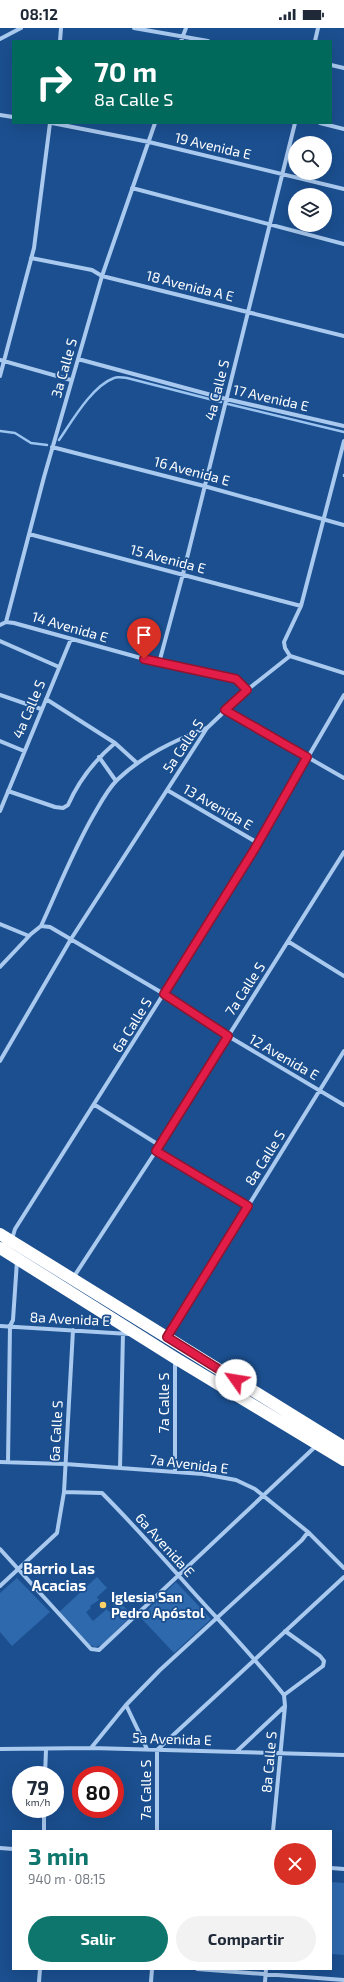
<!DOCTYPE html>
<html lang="es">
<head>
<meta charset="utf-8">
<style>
	:root { --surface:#fff; --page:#f2f2f3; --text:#1f2937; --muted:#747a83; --accent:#0f766e }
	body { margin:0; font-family:"Exo 2",sans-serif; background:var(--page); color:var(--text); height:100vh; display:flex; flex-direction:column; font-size:15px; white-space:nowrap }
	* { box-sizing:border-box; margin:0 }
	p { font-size:13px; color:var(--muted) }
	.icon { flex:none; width:22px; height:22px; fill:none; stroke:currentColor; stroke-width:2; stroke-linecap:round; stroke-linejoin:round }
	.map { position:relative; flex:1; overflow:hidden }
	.sheet { position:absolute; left:12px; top:1802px; width:320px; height:140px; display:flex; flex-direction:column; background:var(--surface); border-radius:0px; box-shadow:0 4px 16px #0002 }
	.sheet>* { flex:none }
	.hud { position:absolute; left:12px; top:12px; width:320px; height:84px; border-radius:0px; box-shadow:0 4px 16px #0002; background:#00695c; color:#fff; overflow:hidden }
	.controls { position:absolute; left:288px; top:108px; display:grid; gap:8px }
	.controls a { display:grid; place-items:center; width:44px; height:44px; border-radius:50%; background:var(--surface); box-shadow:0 4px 16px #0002; font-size:20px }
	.speed { position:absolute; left:12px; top:1738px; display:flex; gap:8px; font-size:20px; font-weight:700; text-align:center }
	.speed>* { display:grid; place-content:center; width:52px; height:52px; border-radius:50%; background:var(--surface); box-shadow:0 4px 16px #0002; line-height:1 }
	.speed small { font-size:10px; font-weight:400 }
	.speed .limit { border:6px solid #d22; background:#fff; color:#111 }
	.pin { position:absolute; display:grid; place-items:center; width:34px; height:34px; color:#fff; margin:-41px -17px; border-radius:50% 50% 50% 0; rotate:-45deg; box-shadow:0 0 4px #0007 }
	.pin .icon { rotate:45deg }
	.me { position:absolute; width:44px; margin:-22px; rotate:302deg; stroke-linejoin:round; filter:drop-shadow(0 0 3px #0008) }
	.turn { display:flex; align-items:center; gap:14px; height:84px; padding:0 16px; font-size:18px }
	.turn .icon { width:52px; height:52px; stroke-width:2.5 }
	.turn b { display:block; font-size:28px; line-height:34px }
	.round { display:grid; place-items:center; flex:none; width:42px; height:42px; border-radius:21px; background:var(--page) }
	.head { display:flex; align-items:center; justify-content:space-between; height:68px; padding:0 16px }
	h1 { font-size:24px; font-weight:700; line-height:30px; color:var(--accent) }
	.primary-button { display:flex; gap:8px; margin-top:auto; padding:8px 16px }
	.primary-button a { flex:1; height:46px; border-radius:24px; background:var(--accent); color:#fff; font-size:16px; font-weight:700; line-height:46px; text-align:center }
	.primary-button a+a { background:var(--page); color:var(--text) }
	.status { display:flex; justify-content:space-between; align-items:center; height:28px; padding:0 20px; background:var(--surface); direction:ltr }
	.status svg { height:11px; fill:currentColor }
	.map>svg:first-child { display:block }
	.green { fill:#2e69ad }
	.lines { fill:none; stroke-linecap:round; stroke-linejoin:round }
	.stream { stroke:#9cc4f0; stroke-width:2.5 }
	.street { stroke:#a9c9ee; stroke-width:4 }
	.highway { stroke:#fff; stroke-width:12 }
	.route-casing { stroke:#92132f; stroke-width:10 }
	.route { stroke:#e11d48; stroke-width:7 }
	.poi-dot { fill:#ffd166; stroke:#1b4f8f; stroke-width:1.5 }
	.labels { text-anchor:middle; stroke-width:3.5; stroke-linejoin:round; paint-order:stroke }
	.street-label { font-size:14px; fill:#fff; stroke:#1b4f8f }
	.poi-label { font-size:14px; font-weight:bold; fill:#fff; stroke:#1b4f8f; text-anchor:start }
	.neighbourhood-label { font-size:15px; font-weight:bold; fill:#fff; stroke:#1b4f8f }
</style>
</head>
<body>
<div class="status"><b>08:12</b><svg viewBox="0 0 49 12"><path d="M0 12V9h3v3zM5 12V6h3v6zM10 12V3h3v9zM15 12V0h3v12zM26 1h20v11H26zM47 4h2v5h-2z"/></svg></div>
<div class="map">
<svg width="344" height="1954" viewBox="0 0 344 1954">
	<rect width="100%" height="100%" fill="#1b4f8f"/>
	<path class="green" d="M97 1549 107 1560 97 1569 99 1572 90 1578 91 1580 86 1584 93 1593 107 1581 109 1584 115 1579 110 1572 115 1569 132 1587 102 1617 95 1619 90 1617 59 1584Z
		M17 1550 50 1584 12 1618 0 1604V1565Z
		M176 1554 211 1591 174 1625 140 1589Z
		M331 1854 344 1855V1927L331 1926Z"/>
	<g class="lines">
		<path class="stream" d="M228 376 344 404
			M0 403 15 405 31 415 47 417
			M59 412C72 393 92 358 114 350 118 348 123 350 127 350L221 374
			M344 447V448"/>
		<path class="street" d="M134 0 208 13
			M0 11 21 0
			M60 13 61 0
			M181 13 186 0
			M315 13 318 0
			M331 37 344 40
			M0 87 13 89
			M52 95 149 114 344 161
			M320 95 344 101
			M132 160 344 216
			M31 230 92 242 102 248 344 308
			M78 331 226 371 344 398
			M0 332 71 352
			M0 348 34 220 50 95
			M52 419 204 458 344 497
			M29 506 301 578
			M6 594 44 449 102 248 155 95
			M0 597 6 594 14 595 159 635 236 651 247 662
			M0 613 59 639
			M290 628 285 620 284 614 301 578 344 413
			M290 628 344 645
			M159 635 183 546 295 95
			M0 667 41 681
			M46 671 115 715 137 735
			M225 682 344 750
			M0 713 24 723
			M99 729 116 753
			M167 762 258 815
			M8 763 55 779 63 780 68 777C79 752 95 732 115 715
			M0 783 71 611
			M0 896 29 908
			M41 898C58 861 73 823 93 788 100 776 107 762 117 752 143 727 174 713 206 700
			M289 914 344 948
			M0 939 31 906 41 898 50 899 164 966 228 1008 344 1077
			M0 1033 71 911 207 700 247 662 290 628
			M95 1077 159 1117
			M156 1123 248 1178
			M12 1211 15 1201 250 829 344 667
			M73 1250 156 1123 344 824
			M0 1298 129 1306
			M167 1309 344 1023
			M175 1332V1444
			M0 1434 65 1436 203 1446 236 1452 255 1461 308 1504 344 1540
			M8 1434 10 1298 13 1292 17 1233
			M120 1440 123 1305
			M64 1464 102 1465C129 1492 154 1520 179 1548 214 1588 251 1625 284 1667
			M0 1521 91 1621 99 1622 316 1418
			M0 1558 57 1505 64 1464 73 1302
			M284 1667 323 1638 324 1633 320 1628 285 1603
			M126 1677 147 1721
			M91 1720 126 1677 160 1642 302 1512 308 1504
			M0 1721 91 1720 344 1727
			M236 1724 285 1678
			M45 1747 46 1722
			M44 1803V1781
			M157 1803V1722L344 1549
			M273 1803 285 1678 284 1667
			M0 1820 13 1821
			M331 1840 344 1841
			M197 1941 344 1952
			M39 1954 40 1941
			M151 1954 152 1941
			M265 1954 266 1941"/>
		<path class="highway" d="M0 1206 344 1419
			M0 1220 175 1330 344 1432"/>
	</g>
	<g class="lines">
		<g class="route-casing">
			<path id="route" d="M144 631 236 651 247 662 225 682 307 729 254 822 164 966 228 1008 156 1123 248 1178 167 1309 236 1352"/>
		</g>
		<use href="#route" class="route"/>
	</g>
	<circle class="poi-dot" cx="103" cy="1577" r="4"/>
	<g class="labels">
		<g class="street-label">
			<text transform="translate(213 118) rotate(13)" y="5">19 Avenida E</text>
			<text transform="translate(190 258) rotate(14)" y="5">18 Avenida A E</text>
			<text transform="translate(64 340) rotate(-74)" y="5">3a Calle S</text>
			<text transform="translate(217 362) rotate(-76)" y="5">4a Calle S</text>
			<text transform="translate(271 370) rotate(13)" y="5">17 Avenida E</text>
			<text transform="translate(192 443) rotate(15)" y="5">16 Avenida E</text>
			<text transform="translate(168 531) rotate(15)" y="5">15 Avenida E</text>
			<text transform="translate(70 599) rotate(16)" y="5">14 Avenida E</text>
			<text transform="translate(29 681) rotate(-67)" y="5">4a Calle S</text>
			<text transform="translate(183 718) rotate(-56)" y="5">5a Calle S</text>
			<text transform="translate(218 779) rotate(30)" y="5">13 Avenida E</text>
			<text transform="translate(245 961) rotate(-57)" y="5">7a Calle S</text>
			<text transform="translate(132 997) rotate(-58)" y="5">6a Calle S</text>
			<text transform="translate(284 1029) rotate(30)" y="5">12 Avenida E</text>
			<text transform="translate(265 1130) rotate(-58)" y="5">8a Calle S</text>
			<text transform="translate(70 1291) rotate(3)" y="5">8a Avenida E</text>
			<text transform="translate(164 1375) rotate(-90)" y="5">7a Calle S</text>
			<text transform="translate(56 1403) rotate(-87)" y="5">6a Calle S</text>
			<text transform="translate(189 1436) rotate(7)" y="5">7a Avenida E</text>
			<text transform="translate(165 1517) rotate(48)" y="5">6a Avenida E</text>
			<text transform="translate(172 1711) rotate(2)" y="5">5a Avenida E</text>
			<text transform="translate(269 1734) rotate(-85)" y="5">8a Calle S</text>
			<text transform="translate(146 1762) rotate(-90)" y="5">7a Calle S</text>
		</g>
		<g class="poi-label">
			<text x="111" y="1574">Iglesia San<tspan x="111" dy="16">Pedro Apóstol</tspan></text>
		</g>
		<g class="neighbourhood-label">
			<text x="59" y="1546">Barrio Las<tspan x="59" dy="17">Acacias</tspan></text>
		</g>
	</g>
</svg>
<div class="controls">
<a><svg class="icon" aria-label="search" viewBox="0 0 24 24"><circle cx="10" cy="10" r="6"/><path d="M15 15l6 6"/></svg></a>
<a><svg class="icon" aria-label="layers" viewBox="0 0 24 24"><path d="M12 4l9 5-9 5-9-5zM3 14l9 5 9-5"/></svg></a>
</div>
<div class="speed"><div>79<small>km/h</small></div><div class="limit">80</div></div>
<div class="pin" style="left:144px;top:631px;background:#d93025"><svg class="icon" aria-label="arrive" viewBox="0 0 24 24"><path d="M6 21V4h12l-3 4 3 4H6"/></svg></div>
<svg class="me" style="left:236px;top:1352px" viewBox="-20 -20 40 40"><circle r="19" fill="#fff"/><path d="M0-13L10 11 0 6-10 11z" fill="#e11d48"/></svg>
<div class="hud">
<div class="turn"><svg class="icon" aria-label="right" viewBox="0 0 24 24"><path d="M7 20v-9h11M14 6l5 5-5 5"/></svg><div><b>70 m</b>8a Calle S</div></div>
</div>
<section class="sheet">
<div class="head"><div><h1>3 min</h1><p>940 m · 08:15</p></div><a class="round" style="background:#d93025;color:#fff"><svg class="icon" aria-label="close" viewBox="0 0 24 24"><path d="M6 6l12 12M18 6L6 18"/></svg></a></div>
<div class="primary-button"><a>Salir</a><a>Compartir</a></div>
</section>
</div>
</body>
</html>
